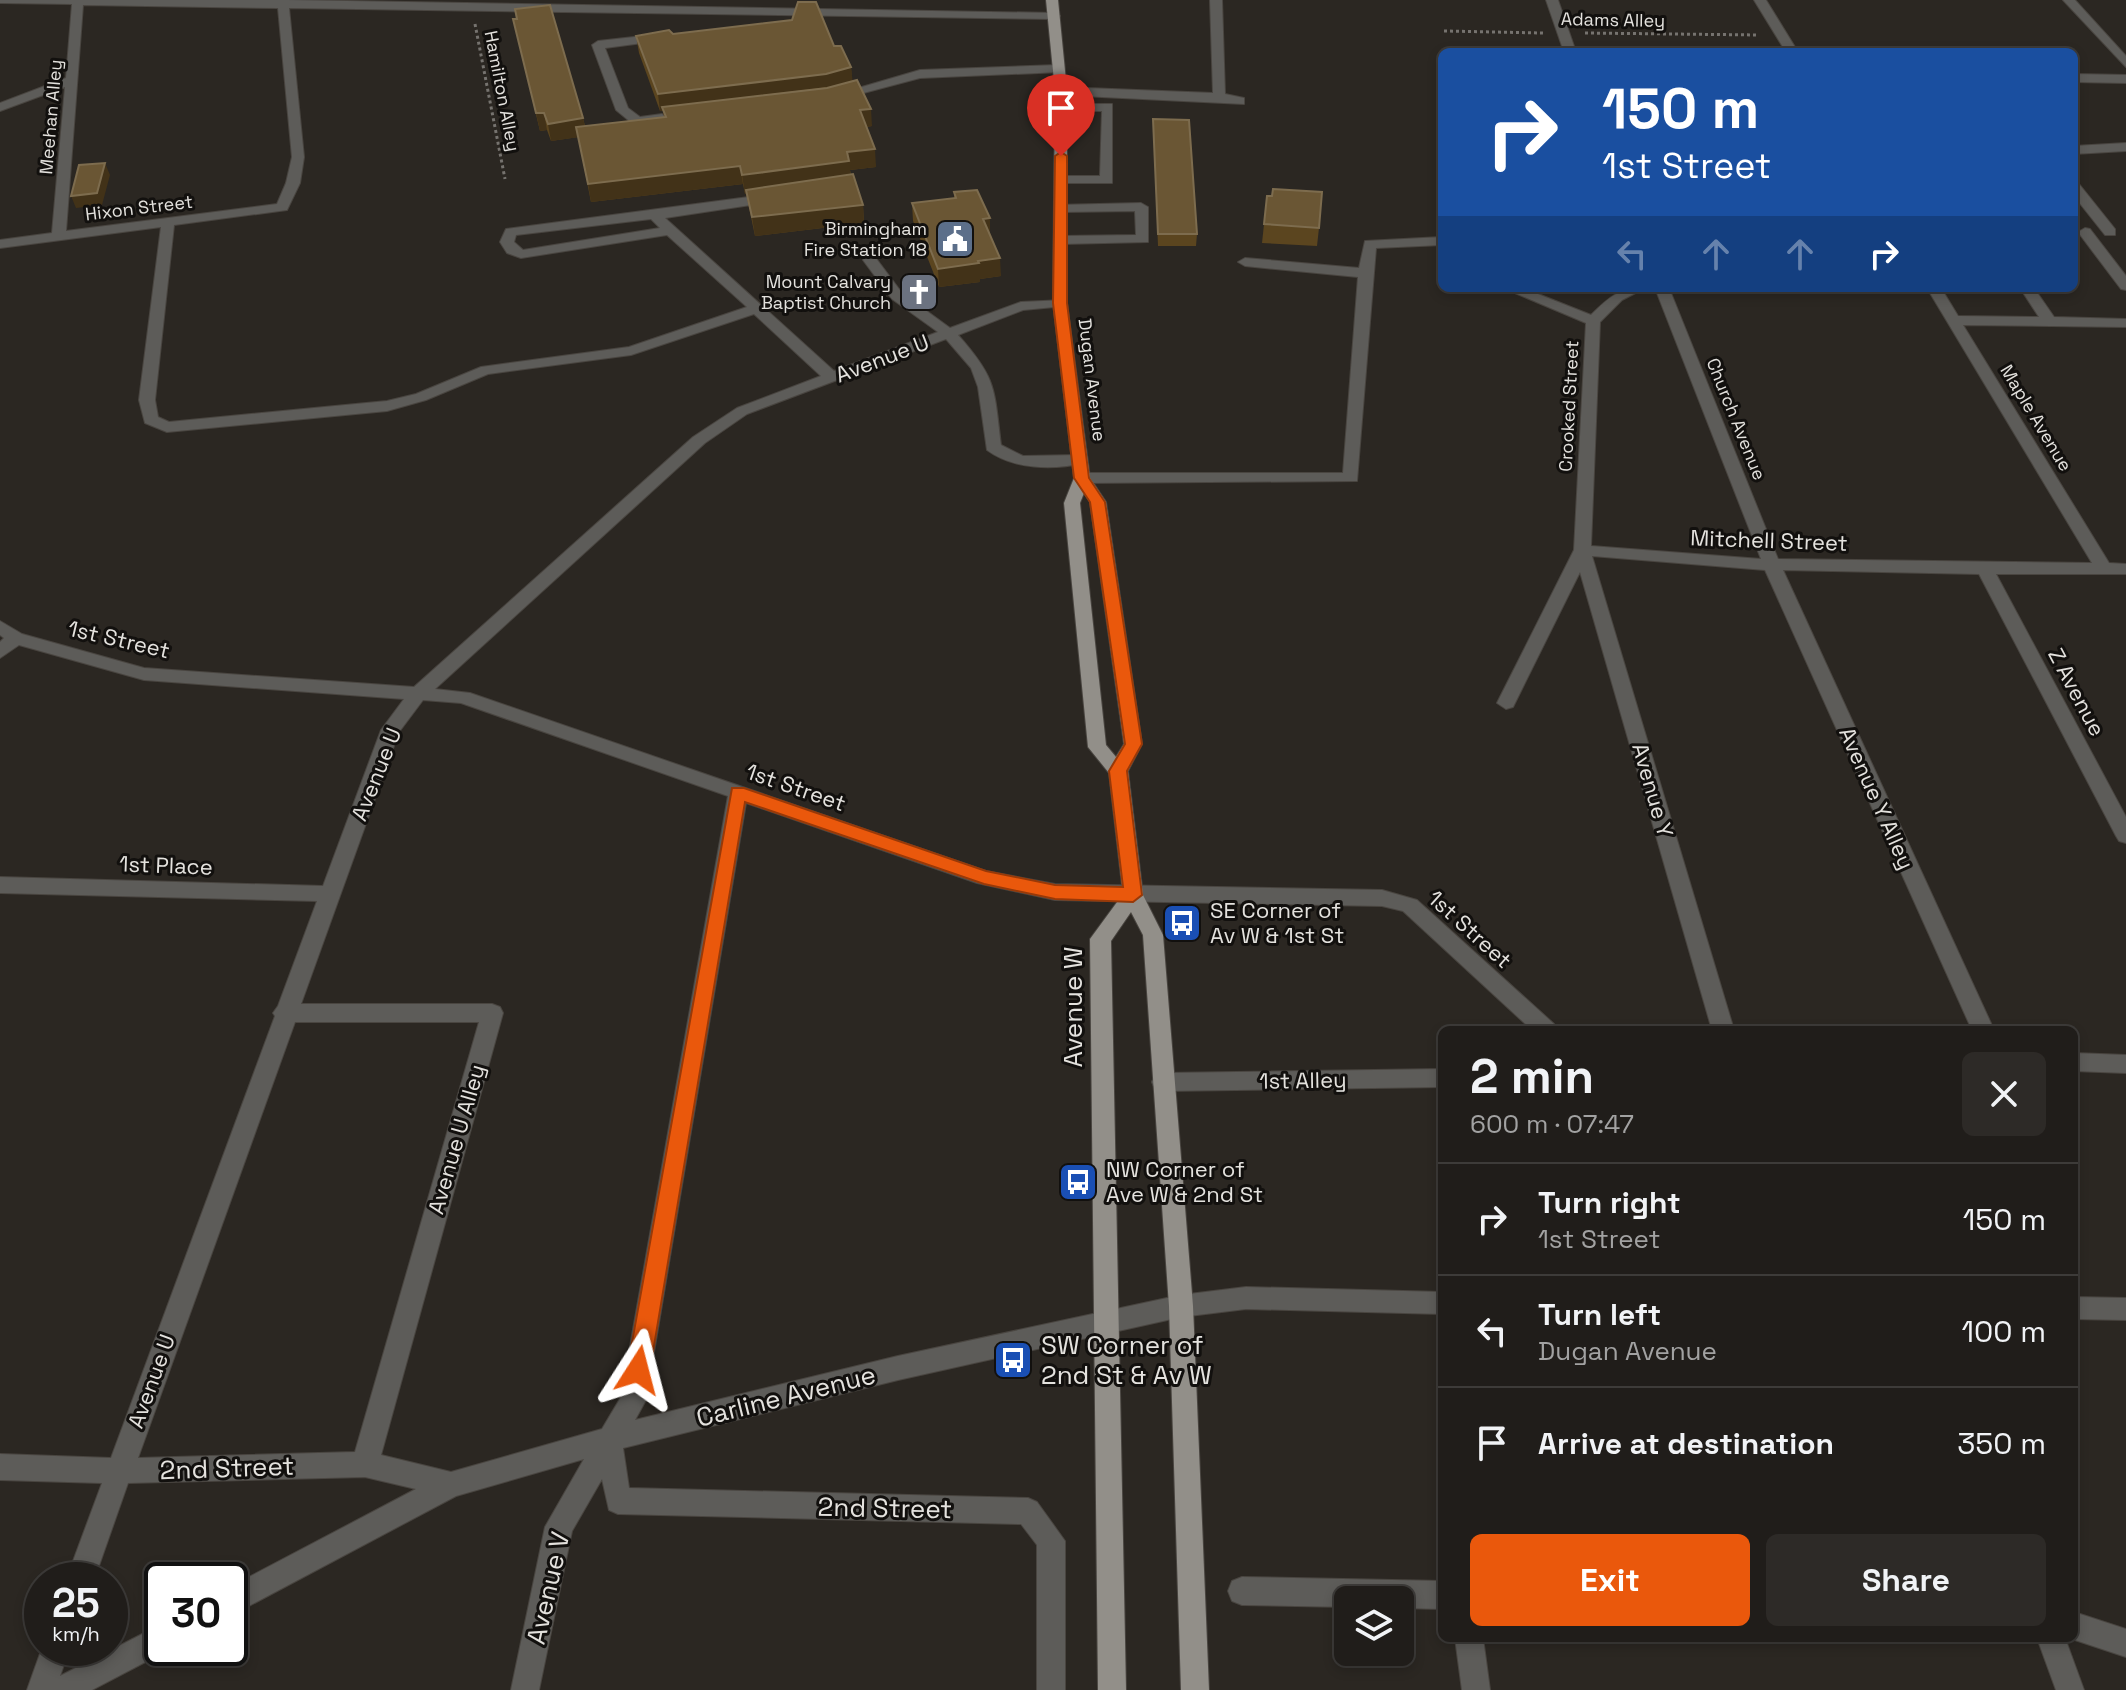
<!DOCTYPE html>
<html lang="en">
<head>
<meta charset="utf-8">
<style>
	:root { --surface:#201d1a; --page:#2d2a27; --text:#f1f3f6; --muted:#a2a2a2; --line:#3d3b39; --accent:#ea580c }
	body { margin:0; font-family:"Space Grotesk",sans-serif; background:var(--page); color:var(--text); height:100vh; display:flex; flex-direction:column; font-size:30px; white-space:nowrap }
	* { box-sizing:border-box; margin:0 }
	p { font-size:26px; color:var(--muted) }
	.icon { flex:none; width:44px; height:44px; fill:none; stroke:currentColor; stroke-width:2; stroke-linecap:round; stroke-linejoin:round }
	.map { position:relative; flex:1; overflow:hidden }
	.details { position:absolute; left:1438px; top:1026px; width:640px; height:616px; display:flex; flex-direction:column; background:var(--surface); border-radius:12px; box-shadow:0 4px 12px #0003,0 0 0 2px var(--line) }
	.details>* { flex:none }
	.hud { position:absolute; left:1438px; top:48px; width:640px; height:244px; border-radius:12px; box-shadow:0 4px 12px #0003,0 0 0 2px var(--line); background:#1a4fa0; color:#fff; overflow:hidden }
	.tools { position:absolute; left:1334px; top:1586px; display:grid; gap:16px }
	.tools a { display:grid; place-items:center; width:80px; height:80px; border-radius:12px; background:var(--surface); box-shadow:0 4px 12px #0003,0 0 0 2px var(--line); font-size:40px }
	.speed { position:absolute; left:24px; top:1562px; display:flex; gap:16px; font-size:40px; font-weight:700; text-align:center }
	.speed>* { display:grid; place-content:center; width:104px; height:104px; border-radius:50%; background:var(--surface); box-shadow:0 4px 12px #0003,0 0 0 2px var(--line); line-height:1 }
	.speed small { font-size:20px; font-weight:400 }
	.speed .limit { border:4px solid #111; border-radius:12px; background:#fff; color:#111 }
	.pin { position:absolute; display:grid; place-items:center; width:68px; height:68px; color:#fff; margin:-82px -34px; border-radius:50% 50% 50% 0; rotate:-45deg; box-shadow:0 0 8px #0007 }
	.pin .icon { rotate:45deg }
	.me { position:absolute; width:88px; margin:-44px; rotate:9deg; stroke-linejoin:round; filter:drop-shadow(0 0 6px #0008) }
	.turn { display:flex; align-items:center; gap:28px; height:168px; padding:0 32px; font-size:36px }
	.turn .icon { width:104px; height:104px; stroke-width:2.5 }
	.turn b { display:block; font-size:56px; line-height:68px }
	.lanes { display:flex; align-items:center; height:76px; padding:0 32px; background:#0003; justify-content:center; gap:40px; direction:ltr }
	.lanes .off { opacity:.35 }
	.round { display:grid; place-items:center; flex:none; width:84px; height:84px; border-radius:12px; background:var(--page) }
	.headline { display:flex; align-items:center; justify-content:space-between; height:136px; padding:0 32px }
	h1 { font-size:48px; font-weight:800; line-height:60px }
	.cta { display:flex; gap:16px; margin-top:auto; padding:16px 32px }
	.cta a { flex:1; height:92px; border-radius:12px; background:var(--accent); color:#fff; font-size:32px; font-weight:800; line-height:92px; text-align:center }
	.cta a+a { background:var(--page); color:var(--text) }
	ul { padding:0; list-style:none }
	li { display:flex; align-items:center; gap:24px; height:112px; padding:0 32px; border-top:2px solid var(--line) }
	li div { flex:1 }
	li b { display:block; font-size:30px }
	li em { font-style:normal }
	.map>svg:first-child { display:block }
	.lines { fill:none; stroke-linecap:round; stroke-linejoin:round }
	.minor-casing { stroke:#494540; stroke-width:2 }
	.major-casing { stroke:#494540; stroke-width:2 }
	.path { stroke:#76736f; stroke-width:3; stroke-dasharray:3 3; stroke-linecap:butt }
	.minor { fill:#5d5c59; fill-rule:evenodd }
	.major { fill:#928f89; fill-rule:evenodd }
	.wall { fill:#5b451f }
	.shaded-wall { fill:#423218 }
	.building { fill:#6a5634; stroke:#7d6c4e; stroke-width:2 }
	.route { fill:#ea580c; stroke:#983908; stroke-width:2 }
	.labels { text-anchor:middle; stroke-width:6; stroke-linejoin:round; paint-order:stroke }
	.far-street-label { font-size:18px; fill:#e4e2de; stroke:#12100e }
	.far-poi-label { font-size:18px; fill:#e4e2de; stroke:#12100e; text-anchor:end }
	.street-label { font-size:22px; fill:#e4e2de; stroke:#12100e }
	.poi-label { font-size:22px; fill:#e4e2de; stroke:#12100e; text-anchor:start }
	.near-street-label { font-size:26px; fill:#e4e2de; stroke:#12100e }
	.near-poi-label { font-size:26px; fill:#e4e2de; stroke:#12100e; text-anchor:start }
</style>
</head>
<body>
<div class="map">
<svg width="2126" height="1690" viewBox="0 0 2126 1690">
	<rect width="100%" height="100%" fill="#2b2722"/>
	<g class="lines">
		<g class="minor-casing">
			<path id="minor" d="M0 0H289L1054 13 1060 16 1054 19 289 8 304 157 300 183 287 210 174 225 155 400 158 417 169 422 387 401 416 394 481 367 629 347 747 307 667 235 521 258 507 253 500 242 506 229 772 194 779 198 777 201 665 218 834 371 938 332 892 299 863 260 865 257H875L902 293 950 328 1021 302 1065 300V306L1023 310 958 335C997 379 994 388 1001 445L1023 456 1079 455 1085 457V463C1053 470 1014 470 987 450L978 387 971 368 946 339 747 414 705 443 435 689 470 693 986 871 1055 884 1382 890 1417 900 1554 1024 1557 1030H1532L1403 911 1382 906 1055 900 977 883 746 803 646 1400 635 1420 898 1356 1181 1295 1246 1287 1442 1292V1314L1246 1309 1181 1317 898 1380 623 1448 629 1488 1028 1498 1037 1502 1065 1541V1690H1037V1545L1021 1524 618 1514 609 1510 602 1479 572 1531 539 1690H511L545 1527 584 1459 456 1496 230 1616V1587L416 1489 365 1477 128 1483 94 1580H66L102 1483 0 1480V1454L111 1458 275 1016 273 1013 278 1006 317 901 0 893V877L323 886 381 730 404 699 144 680 19 645 0 658V642L4 638 0 635V621L22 634 144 668 414 687 693 437 737 408 821 376 754 314 631 355 488 374 426 400 387 411 167 432 145 423 139 400 161 227 0 248V240L52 233 65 87 0 111V103L66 78 72 4 0 3ZM83 5 278 8 292 157 286 183 277 204 66 231ZM651 219 660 228 523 250 514 242 516 235ZM423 700 461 703 728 796 621 1397 602 1429 451 1472 381 1455 503 1013 500 1007 492 1004H301L399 732ZM295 1022H479L355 1452 138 1458Z
				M1210 0H1222L1225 94 1244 98V104L1061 95 1055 91 1061 87 1213 93Z
				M1546 0H1558L1576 52H1564Z
				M1754 0H1766L1798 52H1786Z
				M2063 0H2075L2126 56V67Z
				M661 34 667 38 665 40 605 48 628 108 640 117 662 114 668 118 662 122 633 124 616 110 592 45 598 41Z
				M1058 65 1064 69 1062 72 920 78 837 100 831 96 920 70Z
				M2074 74 2126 75V83L2074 82Z
				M1057 104H1112V183H1056V177L1061 176H1100L1102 111H1061L1055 107Z
				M2126 143V151L2074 154V146Z
				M2074 183 2079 184 2115 229V235H2105L2074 196Z
				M1141 203 1148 207V242L1061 244 1054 240 1061 236 1136 235 1135 211 1061 212 1056 211V205Z
				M2085 228 2090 229 2126 276V290L2121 289 2078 232Z
				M1442 237V245L1376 248 1357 481 1082 483 1074 478 1082 473H1343L1358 277 1245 266 1238 262 1245 258 1359 268 1365 241Z
				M1503 288H1523L1591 315C1609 297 1619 288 1645 288L1622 300 1600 322 1591 546 1761 559 1655 288H1669L1778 559 2092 563 1927 288H1941L1958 316 2039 317 2020 288H2034L2054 317 2126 319V327L1963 325 2109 563 2126 564V574H1996L2126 817V843L2119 841 2116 836 1979 574 1783 570 1994 1030H1972L1765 570 1592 556 1734 1030H1712L1580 572 1513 707 1506 709 1497 703 1574 550 1586 323Z
				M2074 1053 2126 1055V1073L2074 1071Z
				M1442 1069V1087L1163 1091 1155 1089 1152 1082 1155 1075 1163 1073Z
				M2074 1297 2126 1298V1320L2074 1319Z
				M1242 1577 1442 1581V1609L1400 1608V1600H1348V1607L1242 1605 1232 1601 1228 1591 1232 1581Z
				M2074 1612 2126 1629V1657L2069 1638H2074Z
				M162 1624V1648H172L92 1690H27L42 1648H70L60 1676Z
				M1455 1638H1483L1490 1690H1462Z
				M2037 1638H2065L2084 1690H2056Z"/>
		</g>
		<g class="major-casing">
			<path id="major" d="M1046 0H1058L1067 91V303L1090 478 1106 502 1142 744 1128 771 1143 895 1163 935 1193 1306 1209 1690H1181L1169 1306 1143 935 1131 912 1111 941 1126 1690H1098L1090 939 1123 894 1109 773 1088 747 1064 503 1074 478 1053 303 1055 91ZM1084 493 1090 502 1124 744 1116 757 1106 745 1080 503Z"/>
		</g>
		<path class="path" d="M475 24 505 179
			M1444 31 1543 33
			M1585 33 1759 35"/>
		<use href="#minor" class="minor"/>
		<use href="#major" class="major"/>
	</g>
	<path class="wall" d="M513 19 583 118 585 126 664 117 663 111H660L639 53 636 36 673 34 834 46 851 67 852 81 872 126 866 127 876 167 850 170 851 175 863 205 864 223 755 236 746 193 745 194 743 184 591 202 578 137 551 141 547 130 540 131Z
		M1153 119 1197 234 1196 246H1158Z
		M954 192 990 218V236L1001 276 980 279V282L939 287 913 221 912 203 954 198Z
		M1267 196H1272L1319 228 1317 246 1262 243Z"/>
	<path class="shaded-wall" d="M851 67 853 84 662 107 663 111H660L658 94Z
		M871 109 872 126 861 128 860 110Z
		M536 113H544L547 130 540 131Z
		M583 118 587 136 551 141 548 124Z
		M875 149 876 167 850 170 851 179 745 194 742 175 847 152Z
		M105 163 110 175 102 205 76 208 71 196Z
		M740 166 743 184 591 202 588 184Z
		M863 205 864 223 755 236 752 217Z
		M990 218V236L983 219Z
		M1000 258 1001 276 980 279V282L939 287 938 269Z"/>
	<path class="building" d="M798 2H816L834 46H841L851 67 826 74 658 94 636 36 669 30 673 34 792 20Z
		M550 5 583 118 548 124 544 113H536L513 19H517L515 9Z
		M857 80 871 109 860 110 875 149 847 152 849 161 742 175 740 166 588 184 576 127 666 117 662 107 827 88Z
		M1153 119 1189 120 1197 234H1158Z
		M105 163 97 193 71 196 79 165Z
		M853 174 863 205 752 217 746 190Z
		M1273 189 1322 192 1319 228 1264 224 1267 196H1272Z
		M977 190 990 218 983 219 1000 258 978 261 979 263 938 269 912 203 956 198 954 192Z"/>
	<path class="route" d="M1061 152 1067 156V303L1089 478 1105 502 1142 744 1127 771 1142 895 1133 902 1055 899 984 884 745 802 650 1370 646 1378 638 1381 630 1378 627 1370 732 788H744L986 871 1055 885 1123 887 1109 771 1125 744 1090 502 1074 478 1053 303 1055 156Z"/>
	<defs>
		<g id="civic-square" transform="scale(2)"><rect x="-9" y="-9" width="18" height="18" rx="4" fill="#5c6f8a" stroke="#12100e"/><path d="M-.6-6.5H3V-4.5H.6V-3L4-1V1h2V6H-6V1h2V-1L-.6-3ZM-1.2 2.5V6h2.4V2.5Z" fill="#fff"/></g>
		<g id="church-square" transform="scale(2)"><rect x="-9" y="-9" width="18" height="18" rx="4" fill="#6b7280" stroke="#12100e"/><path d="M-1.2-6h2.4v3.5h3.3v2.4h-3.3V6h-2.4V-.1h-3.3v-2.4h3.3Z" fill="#fff"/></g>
		<g id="bus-square" transform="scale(2)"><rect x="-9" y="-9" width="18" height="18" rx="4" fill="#1a4fb4" stroke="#12100e"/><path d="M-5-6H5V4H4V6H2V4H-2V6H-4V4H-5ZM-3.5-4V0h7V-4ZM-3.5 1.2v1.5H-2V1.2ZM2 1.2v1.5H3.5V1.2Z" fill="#fff"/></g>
	</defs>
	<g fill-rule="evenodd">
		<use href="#civic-square" x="955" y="239"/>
		<use href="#church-square" x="919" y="292"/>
		<use href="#bus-square" x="1182" y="923"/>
		<use href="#bus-square" x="1078" y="1182"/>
		<use href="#bus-square" x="1013" y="1360"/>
	</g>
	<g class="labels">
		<g class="far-street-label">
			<text transform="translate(1613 20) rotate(1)" y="6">Adams Alley</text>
			<text transform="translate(502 91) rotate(79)" y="6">Hamilton Alley</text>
			<text transform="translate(51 117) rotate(-85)" y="6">Meehan Alley</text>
			<text transform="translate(139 208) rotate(-7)" y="6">Hixon Street</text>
			<text transform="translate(1092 380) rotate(83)" y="6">Dugan Avenue</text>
			<text transform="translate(1569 406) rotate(-87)" y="6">Crooked Street</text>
			<text transform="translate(2036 418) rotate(59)" y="6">Maple Avenue</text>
			<text transform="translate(1736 419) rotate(68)" y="6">Church Avenue</text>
		</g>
		<g class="far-poi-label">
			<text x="927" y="235">Birmingham<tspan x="927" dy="21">Fire Station 18</tspan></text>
			<text x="891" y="288">Mount Calvary<tspan x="891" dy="21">Baptist Church</tspan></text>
		</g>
		<g class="street-label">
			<text transform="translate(882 358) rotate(-21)" y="8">Avenue U</text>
			<text transform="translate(1769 540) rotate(2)" y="8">Mitchell Street</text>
			<text transform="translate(119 639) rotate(13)" y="8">1st Street</text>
			<text transform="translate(2077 692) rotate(62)" y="8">Z Avenue</text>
			<text transform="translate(376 774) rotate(-68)" y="8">Avenue U</text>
			<text transform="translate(796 787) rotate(19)" y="8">1st Street</text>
			<text transform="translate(1653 790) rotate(74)" y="8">Avenue Y</text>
			<text transform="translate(1877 798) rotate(66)" y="8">Avenue Y Alley</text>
			<text transform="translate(166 865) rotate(2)" y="8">1st Place</text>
			<text transform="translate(1470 929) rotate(42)" y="8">1st Street</text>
			<text transform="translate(1303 1080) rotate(-1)" y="8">1st Alley</text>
			<text transform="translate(456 1139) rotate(-74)" y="8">Avenue U Alley</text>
			<text transform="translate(151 1381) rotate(-70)" y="8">Avenue U</text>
		</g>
		<g class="poi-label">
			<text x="1210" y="918">SE Corner of<tspan x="1210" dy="25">Av W &amp; 1st St</tspan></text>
			<text x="1106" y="1177">NW Corner of<tspan x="1106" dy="25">Ave W &amp; 2nd St</tspan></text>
		</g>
		<g class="near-street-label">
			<text transform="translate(1073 1007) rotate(-90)" y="9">Avenue W</text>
			<text transform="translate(786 1396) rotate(-14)" y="9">Carline Avenue</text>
			<text transform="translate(227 1468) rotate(-2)" y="9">2nd Street</text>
			<text transform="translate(885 1508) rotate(1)" y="9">2nd Street</text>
			<text transform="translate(548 1588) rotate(-77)" y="9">Avenue V</text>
		</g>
		<g class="near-poi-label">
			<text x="1041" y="1354">SW Corner of<tspan x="1041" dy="30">2nd St &amp; Av W</tspan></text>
		</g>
	</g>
</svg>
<div class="tools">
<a><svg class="icon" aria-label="layers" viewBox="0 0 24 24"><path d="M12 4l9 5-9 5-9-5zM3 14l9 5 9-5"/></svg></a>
</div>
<div class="speed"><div>25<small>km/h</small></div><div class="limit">30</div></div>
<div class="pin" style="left:1061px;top:156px;background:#d93025"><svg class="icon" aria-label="arrive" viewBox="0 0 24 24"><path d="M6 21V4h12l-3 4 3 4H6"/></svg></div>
<svg class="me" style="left:638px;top:1370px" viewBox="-20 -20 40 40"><path d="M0-17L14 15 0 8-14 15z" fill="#ea580c" stroke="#fff" stroke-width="4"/></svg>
<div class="hud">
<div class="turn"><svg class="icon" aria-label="right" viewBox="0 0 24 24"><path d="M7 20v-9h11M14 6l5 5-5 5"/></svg><div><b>150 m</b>1st Street</div></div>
<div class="lanes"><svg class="icon off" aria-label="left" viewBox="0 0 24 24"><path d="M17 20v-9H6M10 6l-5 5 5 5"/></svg><svg class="icon off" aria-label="ahead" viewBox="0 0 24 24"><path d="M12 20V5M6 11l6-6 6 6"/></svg><svg class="icon off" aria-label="ahead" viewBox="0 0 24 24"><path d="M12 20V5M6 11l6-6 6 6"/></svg><svg class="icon" aria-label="right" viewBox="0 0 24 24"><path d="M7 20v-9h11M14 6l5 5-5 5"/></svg></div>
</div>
<section class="details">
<div class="headline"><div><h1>2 min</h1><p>600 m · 07:47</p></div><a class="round"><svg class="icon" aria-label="close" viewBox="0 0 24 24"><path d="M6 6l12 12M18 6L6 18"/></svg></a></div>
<ul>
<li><svg class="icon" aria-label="right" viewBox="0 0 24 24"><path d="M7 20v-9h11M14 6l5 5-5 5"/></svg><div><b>Turn right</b><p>1st Street</p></div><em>150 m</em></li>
<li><svg class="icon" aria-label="left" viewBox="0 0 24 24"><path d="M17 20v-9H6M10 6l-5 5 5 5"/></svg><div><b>Turn left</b><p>Dugan Avenue</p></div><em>100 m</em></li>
<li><svg class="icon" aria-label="arrive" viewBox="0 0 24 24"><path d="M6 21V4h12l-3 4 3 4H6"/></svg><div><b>Arrive at destination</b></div><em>350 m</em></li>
</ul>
<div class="cta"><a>Exit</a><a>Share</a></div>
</section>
</div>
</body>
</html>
